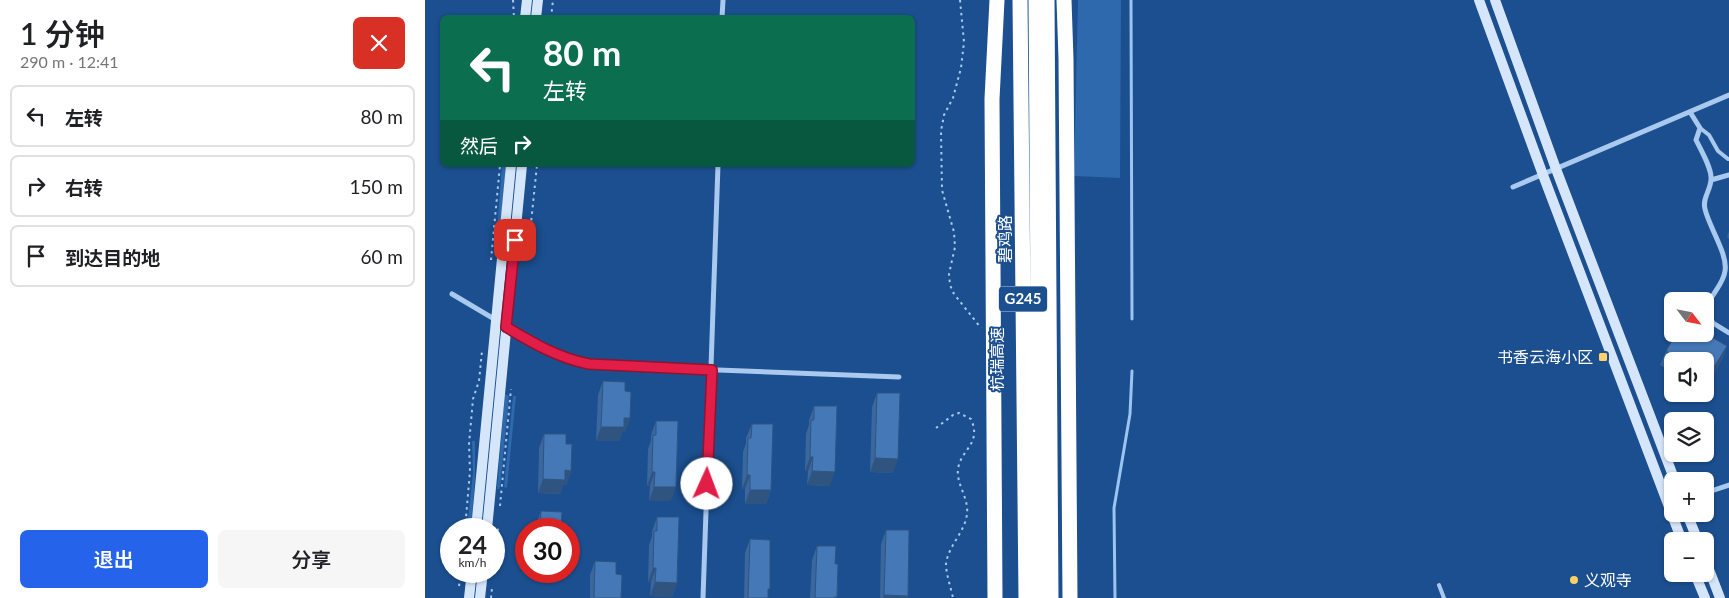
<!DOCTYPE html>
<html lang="zh">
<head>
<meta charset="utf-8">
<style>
	:root { --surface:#fff; --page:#f6f6f6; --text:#202124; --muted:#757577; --line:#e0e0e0; --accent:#2563eb }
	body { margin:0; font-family:Lato,"Noto Sans SC",sans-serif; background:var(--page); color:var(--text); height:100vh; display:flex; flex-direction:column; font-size:19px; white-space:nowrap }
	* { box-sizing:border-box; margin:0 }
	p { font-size:16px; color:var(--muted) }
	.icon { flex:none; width:28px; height:28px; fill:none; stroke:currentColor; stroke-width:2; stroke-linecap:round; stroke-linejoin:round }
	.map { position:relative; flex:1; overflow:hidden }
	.sheet { display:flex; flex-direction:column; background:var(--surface); width:425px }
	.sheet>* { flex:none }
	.banner { position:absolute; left:15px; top:15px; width:475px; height:152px; border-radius:8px; box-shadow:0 1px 4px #0004; background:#0b6e4f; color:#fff; overflow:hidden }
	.needle { width:32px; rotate:122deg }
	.controls { position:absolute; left:1239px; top:292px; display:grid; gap:10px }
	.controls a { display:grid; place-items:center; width:50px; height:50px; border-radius:8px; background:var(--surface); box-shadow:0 1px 4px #0004; font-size:25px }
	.speed { position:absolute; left:15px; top:518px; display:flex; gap:10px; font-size:25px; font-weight:700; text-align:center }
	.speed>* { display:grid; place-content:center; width:65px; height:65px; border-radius:50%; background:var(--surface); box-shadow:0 1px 4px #0004; line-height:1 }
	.speed small { font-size:12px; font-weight:400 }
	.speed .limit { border:8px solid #d22; background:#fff; color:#111 }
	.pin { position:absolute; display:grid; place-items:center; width:42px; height:42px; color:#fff; margin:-21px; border-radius:10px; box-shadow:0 2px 8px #0006 }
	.me { position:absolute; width:55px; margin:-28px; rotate:2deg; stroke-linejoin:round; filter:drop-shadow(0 0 4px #0008) }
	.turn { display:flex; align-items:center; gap:18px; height:105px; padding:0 20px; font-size:22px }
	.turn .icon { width:65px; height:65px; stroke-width:2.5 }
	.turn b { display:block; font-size:35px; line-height:42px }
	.then { display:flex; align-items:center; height:48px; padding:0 20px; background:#0003; gap:10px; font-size:19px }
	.round { display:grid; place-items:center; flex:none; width:52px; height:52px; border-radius:8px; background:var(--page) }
	.summary { display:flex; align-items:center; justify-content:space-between; height:85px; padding:0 20px }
	h1 { font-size:30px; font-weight:600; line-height:38px }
	.button { display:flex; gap:10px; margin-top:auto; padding:10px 20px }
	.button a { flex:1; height:58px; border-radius:8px; background:var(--accent); color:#fff; font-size:20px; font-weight:600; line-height:58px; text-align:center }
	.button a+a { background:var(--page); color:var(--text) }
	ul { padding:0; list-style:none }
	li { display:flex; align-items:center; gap:15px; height:62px; margin:0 10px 8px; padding:0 10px; border:2px solid var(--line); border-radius:8px }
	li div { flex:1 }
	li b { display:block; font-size:19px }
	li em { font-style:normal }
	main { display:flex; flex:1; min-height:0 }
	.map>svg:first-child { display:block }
	.green { fill:#2e69ad }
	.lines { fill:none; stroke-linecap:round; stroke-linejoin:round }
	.stream { stroke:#9cc4f0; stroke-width:3 }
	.path { stroke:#a9c9ee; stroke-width:2; stroke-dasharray:2.5 4; stroke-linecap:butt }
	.lane { stroke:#a9c9ee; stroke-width:4 }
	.street { stroke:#a9c9ee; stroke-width:5 }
	.secondary { stroke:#d6e6fa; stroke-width:10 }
	.highway { stroke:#fff; stroke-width:15 }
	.wall { fill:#3a679d }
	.shaded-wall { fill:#305480 }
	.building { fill:#4478b7; stroke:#305480 }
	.route-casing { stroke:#92132f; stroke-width:12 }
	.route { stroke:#e11d48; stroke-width:9 }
	.poi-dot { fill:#ffd166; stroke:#1b4f8f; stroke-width:2 }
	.labels { text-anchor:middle; stroke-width:4; stroke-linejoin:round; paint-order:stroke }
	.shield { fill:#1b4f8f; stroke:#bbcadd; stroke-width:1 }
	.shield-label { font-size:15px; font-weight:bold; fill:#fff }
	.street-label { font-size:16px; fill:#fff; stroke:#1b4f8f }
	.poi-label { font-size:16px; fill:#fff; stroke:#1b4f8f; text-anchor:end }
</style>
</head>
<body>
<main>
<section class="sheet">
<div class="summary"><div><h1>1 分钟</h1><p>290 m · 12:41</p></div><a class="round" style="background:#d93025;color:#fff"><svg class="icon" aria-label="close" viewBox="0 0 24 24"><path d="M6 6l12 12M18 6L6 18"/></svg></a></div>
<ul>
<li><svg class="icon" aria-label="left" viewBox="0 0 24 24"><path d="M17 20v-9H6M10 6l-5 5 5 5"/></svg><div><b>左转</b></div><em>80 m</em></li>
<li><svg class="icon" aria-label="right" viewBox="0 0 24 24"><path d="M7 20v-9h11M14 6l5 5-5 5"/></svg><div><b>右转</b></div><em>150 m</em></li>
<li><svg class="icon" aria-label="arrive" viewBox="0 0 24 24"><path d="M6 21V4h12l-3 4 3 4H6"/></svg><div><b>到达目的地</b></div><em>60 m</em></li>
</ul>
<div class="button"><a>退出</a><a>分享</a></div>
</section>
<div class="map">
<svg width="1304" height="598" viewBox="0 0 1304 598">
	<rect width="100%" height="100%" fill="#1b4f8f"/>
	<path class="green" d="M653 0H696L695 178 649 176Z
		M77 165H81L73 254 70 256Z
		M80 394 84 396 75 487 74 489H72Z
		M88 396H91L82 488 79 487Z
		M47 441H50V479L46 529H42L48 473Z"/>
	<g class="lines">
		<path class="stream" d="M706 0 707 319
			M690 598 689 508 705 414 707 371"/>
		<path class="path" d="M88 0 89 18
			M535 0 539 42 536 68 528 98 519 115 516 131 517 190 529 232 530 247 524 274 525 285 529 294 556 328
			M126 18 128 0
			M99 252 106 223 112 165
			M66 260 75 165
			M511 428 528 415 534 413 546 419C557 444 536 449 533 469 531 484 544 498 542 514 540 532 523 546 521 564 521 574 526 588 528 598
			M75 506 86 389
			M40 529 45 471 44 444 48 399 54 381 57 351
			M69 570 73 528
			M34 586 36 571
			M66 598 67 588"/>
		<path class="lane" d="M1275 128 1284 135 1293 151 1303 159
			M1014 585 1019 598"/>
		<path class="street" d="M297 18 298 0
			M1265 112 1275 128 1271 140C1276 150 1287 169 1286 179 1286 190 1277 198 1280 209 1284 227 1303 254 1300 271 1298 287 1282 296 1282 313L1288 323 1304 333
			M1286 180 1304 175
			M1088 187 1304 95
			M27 294 128 354 145 360 163 365 474 377
			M1280 493 1304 485
			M278 598 293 165"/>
		<path class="secondary" d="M1054 0 1118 175 1257 541
			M1070 0 1131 169 1250 481
			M100 18 102 0
			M111 18 113 0
			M1262 514 1273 541
			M51 529 86 165
			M62 529 97 165
			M1280 559 1295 598
			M1270 574 1280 598
			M44 598 47 571
			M55 598 58 571"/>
		<path class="highway" d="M595 0 601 598
			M611 0 615 598
			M622 0 626 598
			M639 0 641 59 645 598
			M570 598 567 99 572 0"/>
	</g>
	<path class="wall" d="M1304 231V239L1302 237Z
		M1302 346 1297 360 1280 389V361H1248V372L1235 365 1241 351Z
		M178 381 200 391 205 418 200 432H197L194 441H171L173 395Z
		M452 393 468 473 445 472 447 407Z
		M389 406 405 486 382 485 383 471H380L381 434 384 425V420Z
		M231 421 246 501H224L225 486H222L223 449 226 440V435Z
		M327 424 346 490 341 504H320V489H317L318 452 321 443V438Z
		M119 434 141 444 146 471 141 485H138L135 494 113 493 114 448Z
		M116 511 136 524 142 529H111V525Z
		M232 517 252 583 247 597 225 596 226 582H223L224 545 227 536V531Z
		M461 530 483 596 482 598H455L456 544Z
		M325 539 343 595V598H319L320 553Z
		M392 546 410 564 411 598H385L387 560Z
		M170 561 196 598H165V575Z"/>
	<path class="shaded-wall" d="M1302 346 1297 360 1280 389 1283 377Z
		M199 418H205L200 432H197L194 441H171L176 427Z
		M385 457H388L383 471H380Z
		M450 458 473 459 468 473 445 472Z
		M140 470 146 471 141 485H138L135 494 113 493 118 479Z
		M387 471 410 472 405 486 382 485Z
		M227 472H230L225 486H222Z
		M322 475H325L320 489H317Z
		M229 487H251L246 501H224Z
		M325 490H346L341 504H320Z
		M228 568H231L226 582H223Z
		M111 571H137L134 578 109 577Z
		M230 582 252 583 247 597 225 596Z
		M459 595 483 596 482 598H458Z"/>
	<path class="building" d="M1280 333 1302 346 1283 377 1280 375V361H1257L1241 351 1251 334H1280Z
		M178 381 200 382V391L206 392 205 418H199V427H176Z
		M452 393H475L473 459 450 458Z
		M389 406H412L410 472 387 471 388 457H385L386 420H389Z
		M231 421H253L251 487H229L230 472H227L228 435H231Z
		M327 424H348L346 490H325V475H322L323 438H326Z
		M119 434H141V444H147L146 471 140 470V480L118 479Z
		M116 511 137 512 136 524H142V529H115Z
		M232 517H254L252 583 230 582 231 568H228L229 531H232Z
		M461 530H484L483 596 459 595Z
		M325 539 345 540V589H343V598H323Z
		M392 546H411L410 564H413L412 597H409V598H390Z
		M170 561 191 562V574L197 575 196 598H169Z"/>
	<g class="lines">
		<g class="route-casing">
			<path id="route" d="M90 240 81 327C108 343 133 358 164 364L287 370 282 484"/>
		</g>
		<use href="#route" class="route"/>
	</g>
	<g class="poi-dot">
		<rect x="1173" y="352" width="10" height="10" rx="2.5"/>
		<circle cx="1149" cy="580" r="5"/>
	</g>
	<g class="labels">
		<rect class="shield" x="574" y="286.5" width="48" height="25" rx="4"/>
		<g class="shield-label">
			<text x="598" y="304">G245</text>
		</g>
		<g class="street-label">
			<text transform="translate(580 239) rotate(-90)" y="6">碧鸡路</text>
			<text transform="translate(572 359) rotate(-90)" y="6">杭瑞高速</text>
		</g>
		<g class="poi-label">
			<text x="1168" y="363">书香云海小区</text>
			<text x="1159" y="586" text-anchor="start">义观寺</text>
		</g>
	</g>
</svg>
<div class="controls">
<a><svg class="needle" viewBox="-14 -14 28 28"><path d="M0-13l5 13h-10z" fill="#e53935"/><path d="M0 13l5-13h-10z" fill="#757577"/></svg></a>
<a><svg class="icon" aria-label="sound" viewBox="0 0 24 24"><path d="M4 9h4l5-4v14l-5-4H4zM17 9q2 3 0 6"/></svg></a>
<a><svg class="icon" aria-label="layers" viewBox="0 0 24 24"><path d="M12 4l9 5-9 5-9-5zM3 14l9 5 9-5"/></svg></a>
<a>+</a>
<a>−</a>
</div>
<div class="speed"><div>24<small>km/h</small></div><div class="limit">30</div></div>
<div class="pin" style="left:90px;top:240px;background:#d93025"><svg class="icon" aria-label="arrive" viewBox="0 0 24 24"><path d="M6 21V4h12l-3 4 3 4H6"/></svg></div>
<svg class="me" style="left:282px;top:484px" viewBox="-20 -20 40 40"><circle r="19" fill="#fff"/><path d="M0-13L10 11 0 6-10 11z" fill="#e11d48"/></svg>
<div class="banner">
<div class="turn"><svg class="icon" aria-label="left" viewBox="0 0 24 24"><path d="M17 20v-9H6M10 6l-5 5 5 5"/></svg><div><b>80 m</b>左转</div></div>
<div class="then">然后<svg class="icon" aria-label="right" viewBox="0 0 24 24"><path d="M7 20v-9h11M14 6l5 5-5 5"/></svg></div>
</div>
</div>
</main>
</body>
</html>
